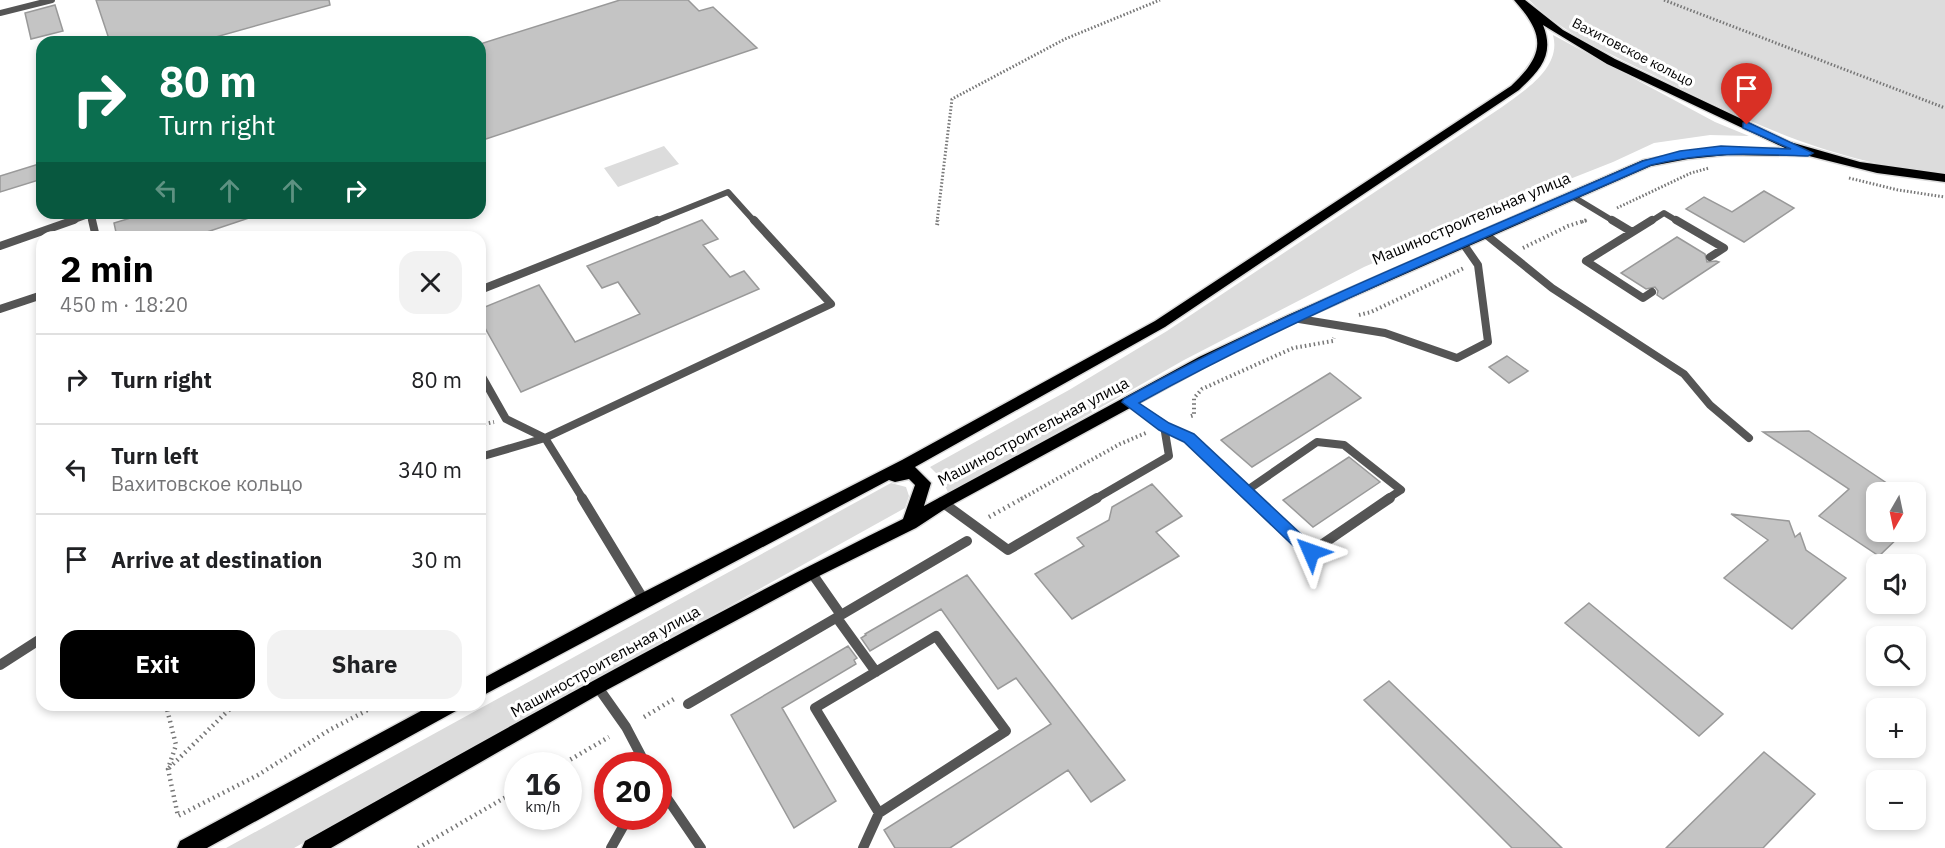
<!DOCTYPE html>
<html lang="en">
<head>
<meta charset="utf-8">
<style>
	:root { --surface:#fff; --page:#f2f2f2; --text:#202124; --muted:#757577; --line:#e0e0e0; --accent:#000 }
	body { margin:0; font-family:"IBM Plex Sans",sans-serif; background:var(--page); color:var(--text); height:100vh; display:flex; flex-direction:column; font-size:22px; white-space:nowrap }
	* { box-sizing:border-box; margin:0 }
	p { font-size:20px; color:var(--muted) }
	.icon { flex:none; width:33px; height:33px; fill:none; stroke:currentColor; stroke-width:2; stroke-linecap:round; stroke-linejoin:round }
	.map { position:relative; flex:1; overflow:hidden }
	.details { position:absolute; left:36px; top:231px; width:450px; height:480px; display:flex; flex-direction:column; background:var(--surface); border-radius:18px; box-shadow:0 3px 9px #0003 }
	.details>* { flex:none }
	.hud { position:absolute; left:36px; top:36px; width:450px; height:183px; border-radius:18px; box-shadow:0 3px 9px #0003; background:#0b6e4f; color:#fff; overflow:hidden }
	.needle { width:39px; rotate:189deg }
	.controls { position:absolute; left:1866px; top:482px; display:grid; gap:12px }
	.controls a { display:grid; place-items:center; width:60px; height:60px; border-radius:12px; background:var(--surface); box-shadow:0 3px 9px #0003; font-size:30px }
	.speed { position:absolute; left:504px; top:752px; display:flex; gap:12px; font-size:30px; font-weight:700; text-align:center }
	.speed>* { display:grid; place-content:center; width:78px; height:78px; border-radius:50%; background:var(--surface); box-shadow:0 3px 9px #0003; line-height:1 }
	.speed small { font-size:15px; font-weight:400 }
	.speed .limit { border:9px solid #d22; background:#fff; color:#111 }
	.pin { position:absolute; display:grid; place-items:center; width:51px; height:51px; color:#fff; margin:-62px -26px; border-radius:50% 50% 50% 0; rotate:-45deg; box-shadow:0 0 6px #0007 }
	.pin .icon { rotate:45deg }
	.me { position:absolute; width:66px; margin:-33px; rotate:313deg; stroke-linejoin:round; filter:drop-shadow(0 0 4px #0008) }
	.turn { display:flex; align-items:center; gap:21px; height:126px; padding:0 24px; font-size:27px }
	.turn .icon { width:78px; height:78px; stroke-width:2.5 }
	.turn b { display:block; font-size:42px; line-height:51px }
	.lanes { display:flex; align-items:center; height:57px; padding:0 24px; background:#0003; justify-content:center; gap:30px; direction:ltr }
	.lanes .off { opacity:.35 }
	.round { display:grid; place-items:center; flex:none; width:63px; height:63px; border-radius:18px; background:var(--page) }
	.headline { display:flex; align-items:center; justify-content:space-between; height:102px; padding:0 24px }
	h1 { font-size:36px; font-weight:700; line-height:45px; color:var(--accent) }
	.primary-button { display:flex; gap:12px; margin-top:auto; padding:12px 24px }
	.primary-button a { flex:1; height:69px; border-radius:18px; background:var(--accent); color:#fff; font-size:24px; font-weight:700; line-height:69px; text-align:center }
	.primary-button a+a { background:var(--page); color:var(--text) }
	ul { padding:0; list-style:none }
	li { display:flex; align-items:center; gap:18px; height:90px; padding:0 24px; border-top:2px solid var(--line) }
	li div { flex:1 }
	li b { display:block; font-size:22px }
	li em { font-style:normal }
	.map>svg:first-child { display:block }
	.green { fill:#dcdcdc }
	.building { fill:#c4c4c4; stroke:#999; stroke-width:1.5 }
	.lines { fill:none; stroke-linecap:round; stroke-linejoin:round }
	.primary-casing { stroke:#dbdbdb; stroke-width:3 }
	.path-far2 { stroke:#777; stroke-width:3; stroke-dasharray:1.5 2; stroke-linecap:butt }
	.path-far1 { stroke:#777; stroke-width:4; stroke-dasharray:1.5 3; stroke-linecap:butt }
	.path { stroke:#777; stroke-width:4.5; stroke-dasharray:1.5 4; stroke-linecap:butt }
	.lane-far2 { stroke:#555; stroke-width:6 }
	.lane-far1 { stroke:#555; stroke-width:8 }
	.lane { stroke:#555; stroke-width:10 }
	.primary { fill:#000; fill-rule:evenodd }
	.route { fill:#1a73e8; stroke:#114b97; stroke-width:1.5 }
	.labels { text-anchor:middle; stroke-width:6; stroke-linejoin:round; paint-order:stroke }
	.far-street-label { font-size:14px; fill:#000; stroke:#fff }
	.street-label { font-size:16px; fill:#000; stroke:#fff }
</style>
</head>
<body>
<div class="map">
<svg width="1945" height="848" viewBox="0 0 1945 848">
	<rect width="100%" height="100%" fill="#fff"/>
	<path class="green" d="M1529 0H1945V173C1838 166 1744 120 1649 73 1608 53 1562 33 1529 0Z
		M1553 35 1715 122 1749 136 1710 135 1654 143 1613 162 1537 192 1364 267 1184 360 949 494 941 478 930 467 1069 390 1167 331 1502 107C1524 91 1562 68 1553 35Z
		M664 146 679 164 618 187 604 168Z
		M891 483 906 487 909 496 905 508 294 848H226Z"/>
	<path class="building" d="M96 0H329L330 5 198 42H110Z
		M620 0H688L699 11 713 7 757 48 480 141V44Z
		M55 5 63 31 31 39 25 13Z
		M42 163V179L0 192V176Z
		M1764 191 1794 208 1744 242 1686 209 1704 197 1732 212Z
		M147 213H255V216L192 237H117L114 223Z
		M702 220 718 239 703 245 730 277 744 271 759 289 521 392 480 319V309L539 285 575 342 640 314 618 282 602 288 587 266Z
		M1677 237 1705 254 1707 262 1716 261 1719 262 1663 299 1657 295 1658 291 1655 287 1646 289 1621 273Z
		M1507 356 1528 371 1509 383 1489 367Z
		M1330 373 1361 398 1252 467 1221 440Z
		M1809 431 1900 492H1876V531H1905L1879 556 1819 516 1849 489 1763 432Z
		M1349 457 1380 482 1313 527 1283 500Z
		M1152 484 1182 516 1156 532 1179 556 1072 619 1035 574 1084 546 1077 538 1109 520 1112 507Z
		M1731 514 1789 521 1795 537 1800 533 1806 550 1846 578 1792 629 1724 578 1768 540Z
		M967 575 1125 780 1091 802 1068 770 950 848H895L884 830 1051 724 1016 678 998 689 941 609 870 651 861 638 866 635 865 634Z
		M1589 603 1723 714 1699 736 1565 623Z
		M848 646 857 658 854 660 856 664 782 708 836 801 794 828 731 715Z
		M1389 681 1562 848H1512L1364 700Z
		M1764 752 1815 794 1763 848H1666Z"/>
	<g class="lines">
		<g class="primary-casing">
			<path id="primary" d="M1514 0H1525L1563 30 1615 59 1790 142 1860 162 1945 174V182L1877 173 1809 156 1727 155 1688 159 1651 166 1298 321 1209 365 948 507 916 528 817 577 603 692 331 848H302L305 841C503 730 700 619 903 519L915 485 909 479 895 482 889 480 480 697V680L638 595 902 460 1155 321 1511 86C1546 53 1545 35 1514 0ZM1543 25 1607 64 1785 148 1708 149 1643 160 1288 315 1199 357 924 506 931 483 915 467 1165 327 1519 90C1540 70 1555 55 1543 25Z
				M432 705H459L456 711 207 848H177L180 841Z"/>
		</g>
		<path class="path-far2" d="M1664 0 1945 108
			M1849 178 1898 190 1945 197
			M1617 208 1691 173 1709 168
			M937 222 952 99 1065 39 1160 0
			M1582 222 1587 220"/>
		<path class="path-far1" d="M937 225 938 220
			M1523 248 1568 226 1587 220
			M1359 315 1371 312 1464 268
			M1191 416 1194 415V398L1202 389 1293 348 1333 341 1334 338
			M480 425 494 422
			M1021 499 1120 444 1146 433"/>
		<path class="path" d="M989 517 1023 498
			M166 705 176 745 168 769 178 816 258 775 331 729 366 711 367 705
			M644 717 674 699
			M561 765 609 737
			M169 768 234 705
			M418 848 518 790"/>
		<path class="lane-far2" d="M0 13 52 0
			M1572 196 1615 222
			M69 222 91 214 93 222
			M653 222 728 192 755 222
			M1650 222 1664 213 1679 222"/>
		<path class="lane-far1" d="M92 220 96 237
			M1612 220 1632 232
			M1676 220 1724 248 1710 257
			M1484 233 1552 288 1684 374 1710 405 1749 438
			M0 246 74 220
			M480 290 657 220
			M1652 292 1643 298 1586 261 1652 220
			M0 309 42 295
			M1293 318 1385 333 1457 358 1488 342 1478 265 1462 242
			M480 373 506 419 545 438 583 499
			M1164 426 1189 438 1255 499
			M480 457 545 438 831 304 754 220
			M1246 491 1317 442 1344 445 1401 490 1387 499
			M1095 499 1169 456 1164 426 1129 402"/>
		<path class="lane" d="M582 498 644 600
			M1253 498 1311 552 1390 498
			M942 502 1008 550 1097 498
			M841 615 967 541
			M837 618 876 672
			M936 636 1006 731 879 813 815 708Z
			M0 665 42 638
			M597 686 626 727 646 765
			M688 704 841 615 811 572
			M658 785 701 848
			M611 848 629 816
			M863 848 879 813"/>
		<use href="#primary" class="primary"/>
	</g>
	<path class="route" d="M1747 122 1813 153 1808 156C1751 154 1708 151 1651 165 1479 241 1304 312 1139 403L1169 423 1194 434 1316 548 1318 552 1316 557 1311 559 1305 557 1184 442 1159 430 1122 402 1124 399C1291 307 1469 237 1643 161L1680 151 1721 146 1791 149 1743 128V123Z"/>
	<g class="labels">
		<g class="far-street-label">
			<text transform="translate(1633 52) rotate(27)" y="5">Вахитовское кольцо</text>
		</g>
		<g class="street-label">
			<text transform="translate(1471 218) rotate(-23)" y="6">Машиностроительная улица</text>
			<text transform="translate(1033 431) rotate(-28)" y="6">Машиностроительная улица</text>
			<text transform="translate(605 661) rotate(-29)" y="6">Машиностроительная улица</text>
		</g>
	</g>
</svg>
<div class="controls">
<a><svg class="needle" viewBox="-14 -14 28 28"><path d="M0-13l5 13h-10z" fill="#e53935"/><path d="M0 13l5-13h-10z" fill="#757577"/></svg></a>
<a><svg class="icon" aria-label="sound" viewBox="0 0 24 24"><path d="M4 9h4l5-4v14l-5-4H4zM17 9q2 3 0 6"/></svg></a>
<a><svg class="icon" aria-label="search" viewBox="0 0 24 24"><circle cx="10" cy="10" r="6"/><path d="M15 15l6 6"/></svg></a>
<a>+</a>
<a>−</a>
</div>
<div class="speed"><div>16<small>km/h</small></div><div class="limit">20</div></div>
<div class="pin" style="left:1747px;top:125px;background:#d93025"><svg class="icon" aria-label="arrive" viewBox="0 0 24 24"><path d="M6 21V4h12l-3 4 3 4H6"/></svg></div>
<svg class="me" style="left:1311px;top:552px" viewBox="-20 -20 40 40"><path d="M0-17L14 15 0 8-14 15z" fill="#1a73e8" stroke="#fff" stroke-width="4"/></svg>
<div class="hud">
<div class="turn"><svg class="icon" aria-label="right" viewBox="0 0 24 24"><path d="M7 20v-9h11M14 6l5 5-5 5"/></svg><div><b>80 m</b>Turn right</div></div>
<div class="lanes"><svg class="icon off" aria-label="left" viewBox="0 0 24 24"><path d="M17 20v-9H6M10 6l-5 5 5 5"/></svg><svg class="icon off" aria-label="ahead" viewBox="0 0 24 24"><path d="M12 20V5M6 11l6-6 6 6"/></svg><svg class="icon off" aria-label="ahead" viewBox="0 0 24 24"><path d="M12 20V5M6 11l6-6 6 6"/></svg><svg class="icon" aria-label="right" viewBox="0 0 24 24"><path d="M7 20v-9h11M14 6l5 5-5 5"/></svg></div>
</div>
<section class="details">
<div class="headline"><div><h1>2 min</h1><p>450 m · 18:20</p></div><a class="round"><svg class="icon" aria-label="close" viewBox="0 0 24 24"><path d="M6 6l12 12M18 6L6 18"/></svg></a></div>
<ul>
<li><svg class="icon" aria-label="right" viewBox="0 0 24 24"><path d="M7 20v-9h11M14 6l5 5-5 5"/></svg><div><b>Turn right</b></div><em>80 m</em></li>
<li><svg class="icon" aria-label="left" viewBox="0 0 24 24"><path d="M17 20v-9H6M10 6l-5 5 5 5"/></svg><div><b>Turn left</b><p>Вахитовское кольцо</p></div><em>340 m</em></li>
<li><svg class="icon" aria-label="arrive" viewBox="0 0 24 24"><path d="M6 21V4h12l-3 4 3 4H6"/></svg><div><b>Arrive at destination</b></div><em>30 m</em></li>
</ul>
<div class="primary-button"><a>Exit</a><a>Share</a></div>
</section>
</div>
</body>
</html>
